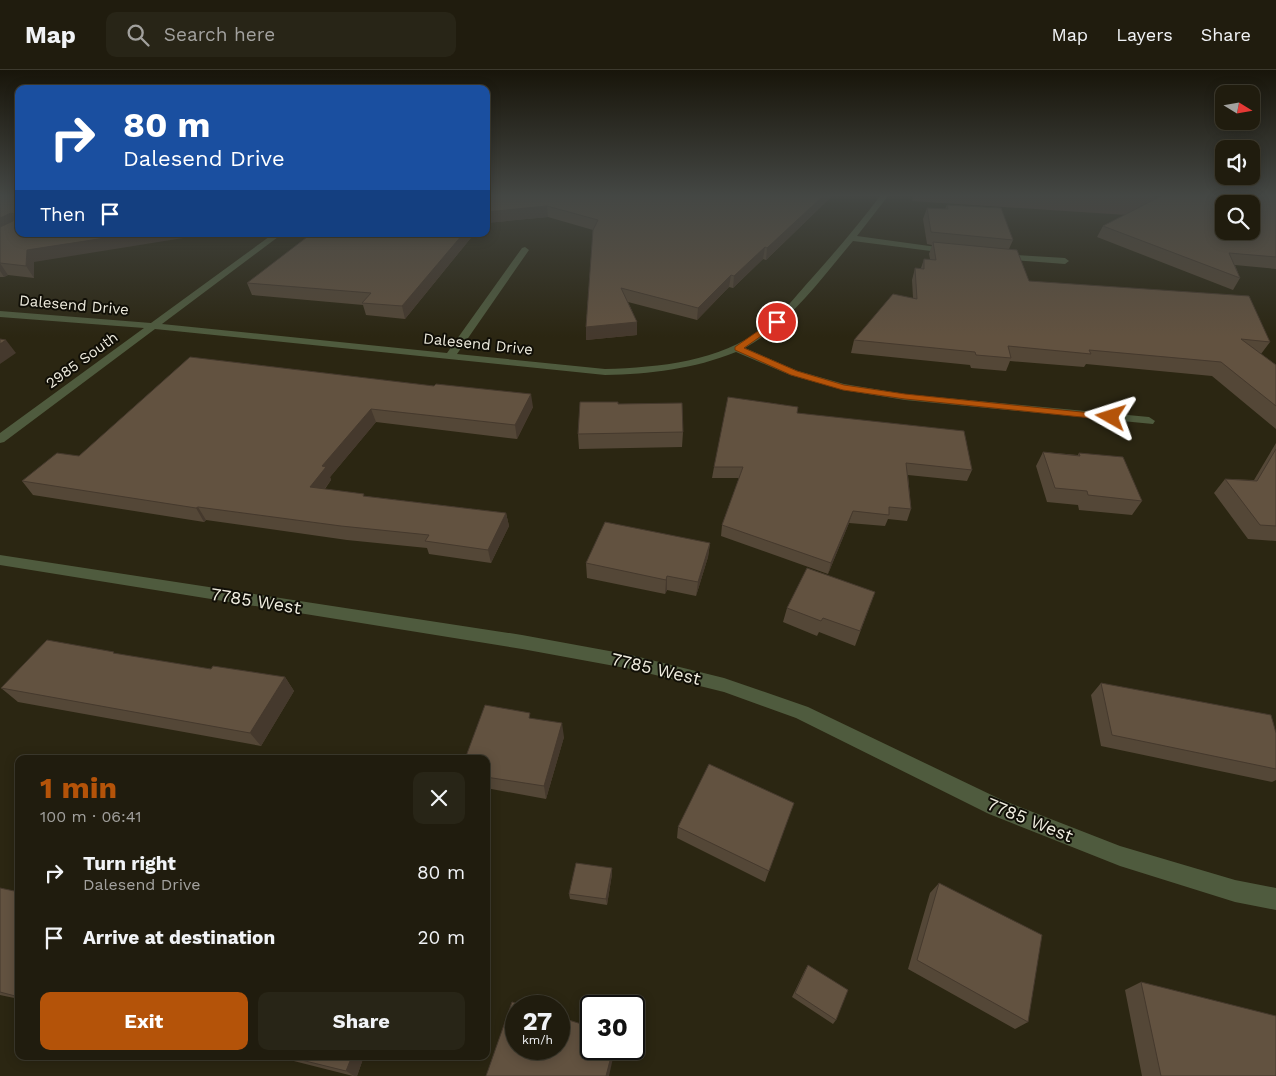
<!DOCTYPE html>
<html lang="en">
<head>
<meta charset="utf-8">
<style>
	:root { --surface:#201c0e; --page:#282517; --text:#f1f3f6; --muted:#a2a19e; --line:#3d3a2e; --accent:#b45309 }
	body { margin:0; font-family:"Work Sans",sans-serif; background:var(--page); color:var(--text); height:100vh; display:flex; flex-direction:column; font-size:19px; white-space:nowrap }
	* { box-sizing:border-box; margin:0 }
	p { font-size:16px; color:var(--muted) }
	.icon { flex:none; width:28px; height:28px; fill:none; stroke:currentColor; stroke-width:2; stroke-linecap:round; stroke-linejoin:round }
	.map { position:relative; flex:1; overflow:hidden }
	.panel { position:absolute; left:15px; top:685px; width:475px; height:305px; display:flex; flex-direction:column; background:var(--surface); border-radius:10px; box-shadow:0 2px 12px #0003,0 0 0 1px var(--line) }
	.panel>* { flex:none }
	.banner { position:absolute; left:15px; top:15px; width:475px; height:152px; border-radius:10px; box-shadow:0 2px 12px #0003,0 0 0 1px var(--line); background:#1a4fa0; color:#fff; overflow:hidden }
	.needle { width:32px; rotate:101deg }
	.controls { position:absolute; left:1215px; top:15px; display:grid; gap:10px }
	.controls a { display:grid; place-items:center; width:45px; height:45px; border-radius:10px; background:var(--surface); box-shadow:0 2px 12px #0003,0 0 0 1px var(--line); font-size:25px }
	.speed { position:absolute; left:505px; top:925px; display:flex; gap:10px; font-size:25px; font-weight:700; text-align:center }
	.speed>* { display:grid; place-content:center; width:65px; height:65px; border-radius:50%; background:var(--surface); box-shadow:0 2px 12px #0003,0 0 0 1px var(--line); line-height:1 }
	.speed small { font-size:12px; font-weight:400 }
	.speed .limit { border:2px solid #111; border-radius:8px; background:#fff; color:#111 }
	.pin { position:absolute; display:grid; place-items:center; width:42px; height:42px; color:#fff; margin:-21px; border:2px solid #fff; border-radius:50%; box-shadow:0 1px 5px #0007 }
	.me { position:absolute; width:55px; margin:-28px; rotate:276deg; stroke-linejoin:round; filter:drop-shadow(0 0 4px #0008) }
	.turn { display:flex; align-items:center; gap:18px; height:105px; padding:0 25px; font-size:22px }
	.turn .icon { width:65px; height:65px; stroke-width:2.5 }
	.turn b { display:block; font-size:35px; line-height:42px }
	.then { display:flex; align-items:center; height:48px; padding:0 25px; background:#0003; gap:10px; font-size:19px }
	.round { display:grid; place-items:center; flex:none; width:52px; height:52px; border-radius:10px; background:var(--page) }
	.summary { display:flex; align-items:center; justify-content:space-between; height:85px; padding:0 25px }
	h1 { font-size:30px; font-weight:700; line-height:38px; color:var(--accent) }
	.action { display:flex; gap:10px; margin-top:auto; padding:10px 25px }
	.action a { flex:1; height:58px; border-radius:10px; background:var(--accent); color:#fff; font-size:20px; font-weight:700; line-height:58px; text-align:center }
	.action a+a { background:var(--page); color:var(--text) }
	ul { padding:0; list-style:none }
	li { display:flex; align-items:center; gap:15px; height:65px; padding:0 25px }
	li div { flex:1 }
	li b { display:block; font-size:19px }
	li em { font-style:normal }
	header { display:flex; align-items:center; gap:30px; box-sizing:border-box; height:70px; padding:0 25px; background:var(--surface); border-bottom:1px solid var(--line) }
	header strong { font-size:24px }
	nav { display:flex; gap:28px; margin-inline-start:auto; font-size:18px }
	.search { width:350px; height:45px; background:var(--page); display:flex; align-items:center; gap:12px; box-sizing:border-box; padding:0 18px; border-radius:10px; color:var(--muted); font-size:19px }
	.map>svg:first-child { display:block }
	.green { fill:#553e35 }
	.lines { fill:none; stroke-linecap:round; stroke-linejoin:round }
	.minor { fill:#4f5b3e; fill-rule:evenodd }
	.wall { fill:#544737 }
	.shaded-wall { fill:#45392d }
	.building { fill:#625240; stroke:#45392d; fill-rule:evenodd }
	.route { fill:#b45309; stroke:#753606 }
	.labels { text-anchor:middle; stroke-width:4; stroke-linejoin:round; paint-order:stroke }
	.far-street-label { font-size:15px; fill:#efecdf; stroke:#110f07 }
	.street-label { font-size:18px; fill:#efecdf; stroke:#110f07 }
</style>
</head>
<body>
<header>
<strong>Map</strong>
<div class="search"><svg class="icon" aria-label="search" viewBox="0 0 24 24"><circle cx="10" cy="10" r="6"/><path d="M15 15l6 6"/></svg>Search here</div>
<nav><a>Map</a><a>Layers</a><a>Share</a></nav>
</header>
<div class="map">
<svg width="1276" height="1006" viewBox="0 0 1276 1006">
	<rect width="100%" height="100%" fill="#2b2612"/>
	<path class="green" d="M913 126H1153L1172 148 912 131Z"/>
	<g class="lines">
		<path class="minor" d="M880 126H888L857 166 951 179 954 180V184L853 171C820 210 790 253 745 278L798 301 844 314 905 324 1149 347 1155 351 1153 354 905 330 843 320 790 305 736 282C694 299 650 304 605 305L155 259 4 372 0 373V363L144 258 0 247V241L151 253 273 164H282L162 254 447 283 522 178 525 177 529 180 457 284 605 299C664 297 727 291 773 250 788 237 799 222 812 208 836 181 859 154 880 126Z
			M1001 184 1065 188 1069 191 1065 194 998 189 997 187Z
			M0 485 522 565 631 585 724 608 808 637 1002 730 1120 776 1235 810 1276 818V840L1235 832 1120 796 989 744 796 648 724 622 631 599 522 579 0 495Z"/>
	</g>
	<path class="wall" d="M0 126H19L34 192V208L8 205 4 207H0Z
		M486 126H832L766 190 763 189 733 218 729 217 697 250 628 232 637 252V265L586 270V257L593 160 548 147 486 153Z
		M1276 126V199L1235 195 1240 208 1233 220 1097 167 1103 156Z
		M947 135 1013 170 1009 179 1029 211 1270 272 1261 284 1276 295V359L1212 306 1086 294 1084 297 1010 291 1006 301 971 298 970 295 851 283 854 270 913 228 912 210 915 198H921L924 189H930L929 184 932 175 927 174 923 149 927 138 945 139Z
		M474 164 405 249 366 245 363 235 252 225 247 213Z
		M190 287 533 337 517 369 376 352 330 407 331 410 325 419 364 424V426L506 443 509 456 491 493 429 484 427 478 347 470 206 450 204 452 33 425 22 411 79 386Z
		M618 334 683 362 682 377 579 379 578 364Z
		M797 343 972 400 967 411 908 405 911 439 907 451 888 449 885 456 849 453 828 504 721 466 722 455 739 408H712L714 397Z
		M1276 373V471L1248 469 1214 423 1225 409 1254 410Z
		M1043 382 1078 385 1079 383 1142 431 1132 445 1079 440 1078 435 1047 432 1036 396Z
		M710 473 708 487 696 526 667 520 665 524 587 508 586 493Z
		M875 522 855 576 819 562 817 566 783 552 787 538Z
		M116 584 211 599 285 607 294 621 261 676 18 632 1 618Z
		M1101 613 1276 663V710L1272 712 1101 676 1091 625Z
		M531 649 564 667 546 729 486 718V689Z
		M794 733 765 812 677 768 678 757Z
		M612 798V804L607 835 570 829 569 824Z
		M939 813 1028 952 1015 959 908 899 930 823Z
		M0 818 19 822V929L0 925Z
		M808 895 836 950 833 954 792 927 805 900Z
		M1141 912 1276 1006H1142L1125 920Z
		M274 986H364L357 1006H353Z"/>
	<path class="shaded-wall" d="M823 126H832L766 190 767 178Z
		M547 136 548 147 486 153V142Z
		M11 143 18 154 0 163V148Z
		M131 164H208L34 192V208L26 196 27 180Z
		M463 164H474L405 249 402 236Z
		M765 177 763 189 733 218 734 206Z
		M0 193 8 205 4 207 0 201Z
		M731 205 729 217 697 250 698 238Z
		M637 252V265L586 270V257Z
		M6 270 16 283 0 294V274Z
		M531 324 533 337 517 369 515 355Z
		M371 339 376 352 330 407 331 410 316 430 310 417 322 396Z
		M198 437 206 450 204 452 196 438Z
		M853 441 849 453 828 504 831 493Z
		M506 443 509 456 491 493 488 480Z
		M710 473 708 487 696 526 698 512Z
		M667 506V520L665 524 666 510Z
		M285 607 294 621 261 676 250 663Z
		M562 653 564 667 546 729 544 716Z
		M612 798V804L607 835 606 829Z
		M613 979H615L609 1006H606Z
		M352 986H364L357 1006H354L346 1001Z"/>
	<path class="building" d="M0 126H19V164H131L27 180 26 196 0 193V157L13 151 14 144 11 143 0 148Z
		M486 126H823L767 178 765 177 734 206 731 205 698 238 621 218 637 252 586 257 593 160 598 150 547 136 486 142Z
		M1161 126H1276V187L1229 183 1240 208 1103 156ZM1224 134H1251V161H1224Z
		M947 135 1001 138 1013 170 931 162 927 138 948 139Z
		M311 164H463L402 236 362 233 371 223 247 213Z
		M933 172 1017 180 1029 211 1249 226 1270 272 1241 269 1276 295V336L1221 292 1089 280 1091 284 1008 276 1011 288 976 285 975 282 854 270 893 224 917 229 915 198 924 199V189L936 190Z
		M0 269 6 270 0 274Z
		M190 287 434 316 436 314 531 324 515 355 371 339 322 396 326 397 310 417 364 424 363 426 506 443 488 480 425 471 429 465 341 456 198 437 196 438 22 411 57 383 79 386Z
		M728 327 798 337 797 343 964 361 972 400 906 393 911 439 889 437V445L853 441 831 493 722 455 743 397H714Z
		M580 332H618V334L682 333 683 362 578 364Z
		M1276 379V456L1260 455 1225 409 1257 411Z
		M1043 382 1080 386 1079 383 1123 387 1142 431 1088 425 1087 421 1055 418Z
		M605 452 710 473 698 512 667 506 666 510 586 493Z
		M807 498 875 522 860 561 823 548 821 551 787 538Z
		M47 570 114 582 113 583 211 599 213 596 285 607 250 663 1 618Z
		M1101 613 1271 645 1276 663V699L1112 665Z
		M485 635 530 643 529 648 562 653 544 716 486 707V689H465Z
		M709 694 794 733 769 801 678 757Z
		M576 793 612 798 606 829 569 824Z
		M939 813 1042 865 1028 952 917 890Z
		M0 818 19 822V927L0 922Z
		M808 895 848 920 836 950 795 923Z
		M1141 912 1276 946V1006H1161Z
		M512 932 525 936H516V979H559V947L591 957V979H613L606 1006H486Z
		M285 986H352L346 1001Z"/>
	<linearGradient id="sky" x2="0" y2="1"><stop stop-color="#18150a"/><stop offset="0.47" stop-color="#444744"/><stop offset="1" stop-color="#444744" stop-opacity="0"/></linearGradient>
	<rect width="1276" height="267" fill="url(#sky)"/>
	<path class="route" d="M774 250 781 252 744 278 797 301 844 315 905 324 1111 345 1116 347 1111 350 905 329 843 320 791 305 735 280V277Z"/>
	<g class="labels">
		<g class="far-street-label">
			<text transform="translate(74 235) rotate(5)" y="5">Dalesend Drive</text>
			<text transform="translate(478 274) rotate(6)" y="5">Dalesend Drive</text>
			<text transform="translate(82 290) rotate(-36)" y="5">2985 South</text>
		</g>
		<g class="street-label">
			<text transform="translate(256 531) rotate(9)" y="6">7785 West</text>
			<text transform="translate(656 599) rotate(13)" y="6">7785 West</text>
			<text transform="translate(1030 750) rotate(22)" y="6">7785 West</text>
		</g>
	</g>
</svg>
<div class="controls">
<a><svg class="needle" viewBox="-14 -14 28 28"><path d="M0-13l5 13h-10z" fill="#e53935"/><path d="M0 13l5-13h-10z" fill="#a2a19e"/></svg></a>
<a><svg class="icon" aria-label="sound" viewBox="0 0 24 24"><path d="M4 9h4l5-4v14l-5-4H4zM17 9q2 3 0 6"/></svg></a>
<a><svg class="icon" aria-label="search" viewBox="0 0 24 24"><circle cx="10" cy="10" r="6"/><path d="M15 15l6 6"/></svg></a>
</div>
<div class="speed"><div>27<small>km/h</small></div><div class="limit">30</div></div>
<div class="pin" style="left:777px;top:252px;background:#d93025"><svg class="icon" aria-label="arrive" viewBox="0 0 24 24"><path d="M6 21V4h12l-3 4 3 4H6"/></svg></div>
<svg class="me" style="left:1111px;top:347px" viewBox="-20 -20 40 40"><path d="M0-17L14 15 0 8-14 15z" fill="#b45309" stroke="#fff" stroke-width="4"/></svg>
<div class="banner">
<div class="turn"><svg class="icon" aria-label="right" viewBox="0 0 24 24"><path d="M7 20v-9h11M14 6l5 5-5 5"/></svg><div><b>80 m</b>Dalesend Drive</div></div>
<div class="then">Then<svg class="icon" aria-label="arrive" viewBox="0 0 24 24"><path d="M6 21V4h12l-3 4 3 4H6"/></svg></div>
</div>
<section class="panel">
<div class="summary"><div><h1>1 min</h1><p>100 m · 06:41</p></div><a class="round"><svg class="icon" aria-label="close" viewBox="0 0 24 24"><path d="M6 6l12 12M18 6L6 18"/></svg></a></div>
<ul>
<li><svg class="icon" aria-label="right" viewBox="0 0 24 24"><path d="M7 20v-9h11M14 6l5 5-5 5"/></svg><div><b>Turn right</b><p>Dalesend Drive</p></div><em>80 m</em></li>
<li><svg class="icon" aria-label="arrive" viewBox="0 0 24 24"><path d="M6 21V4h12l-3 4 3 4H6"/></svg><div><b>Arrive at destination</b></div><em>20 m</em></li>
</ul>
<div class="action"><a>Exit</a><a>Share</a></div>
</section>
</div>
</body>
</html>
